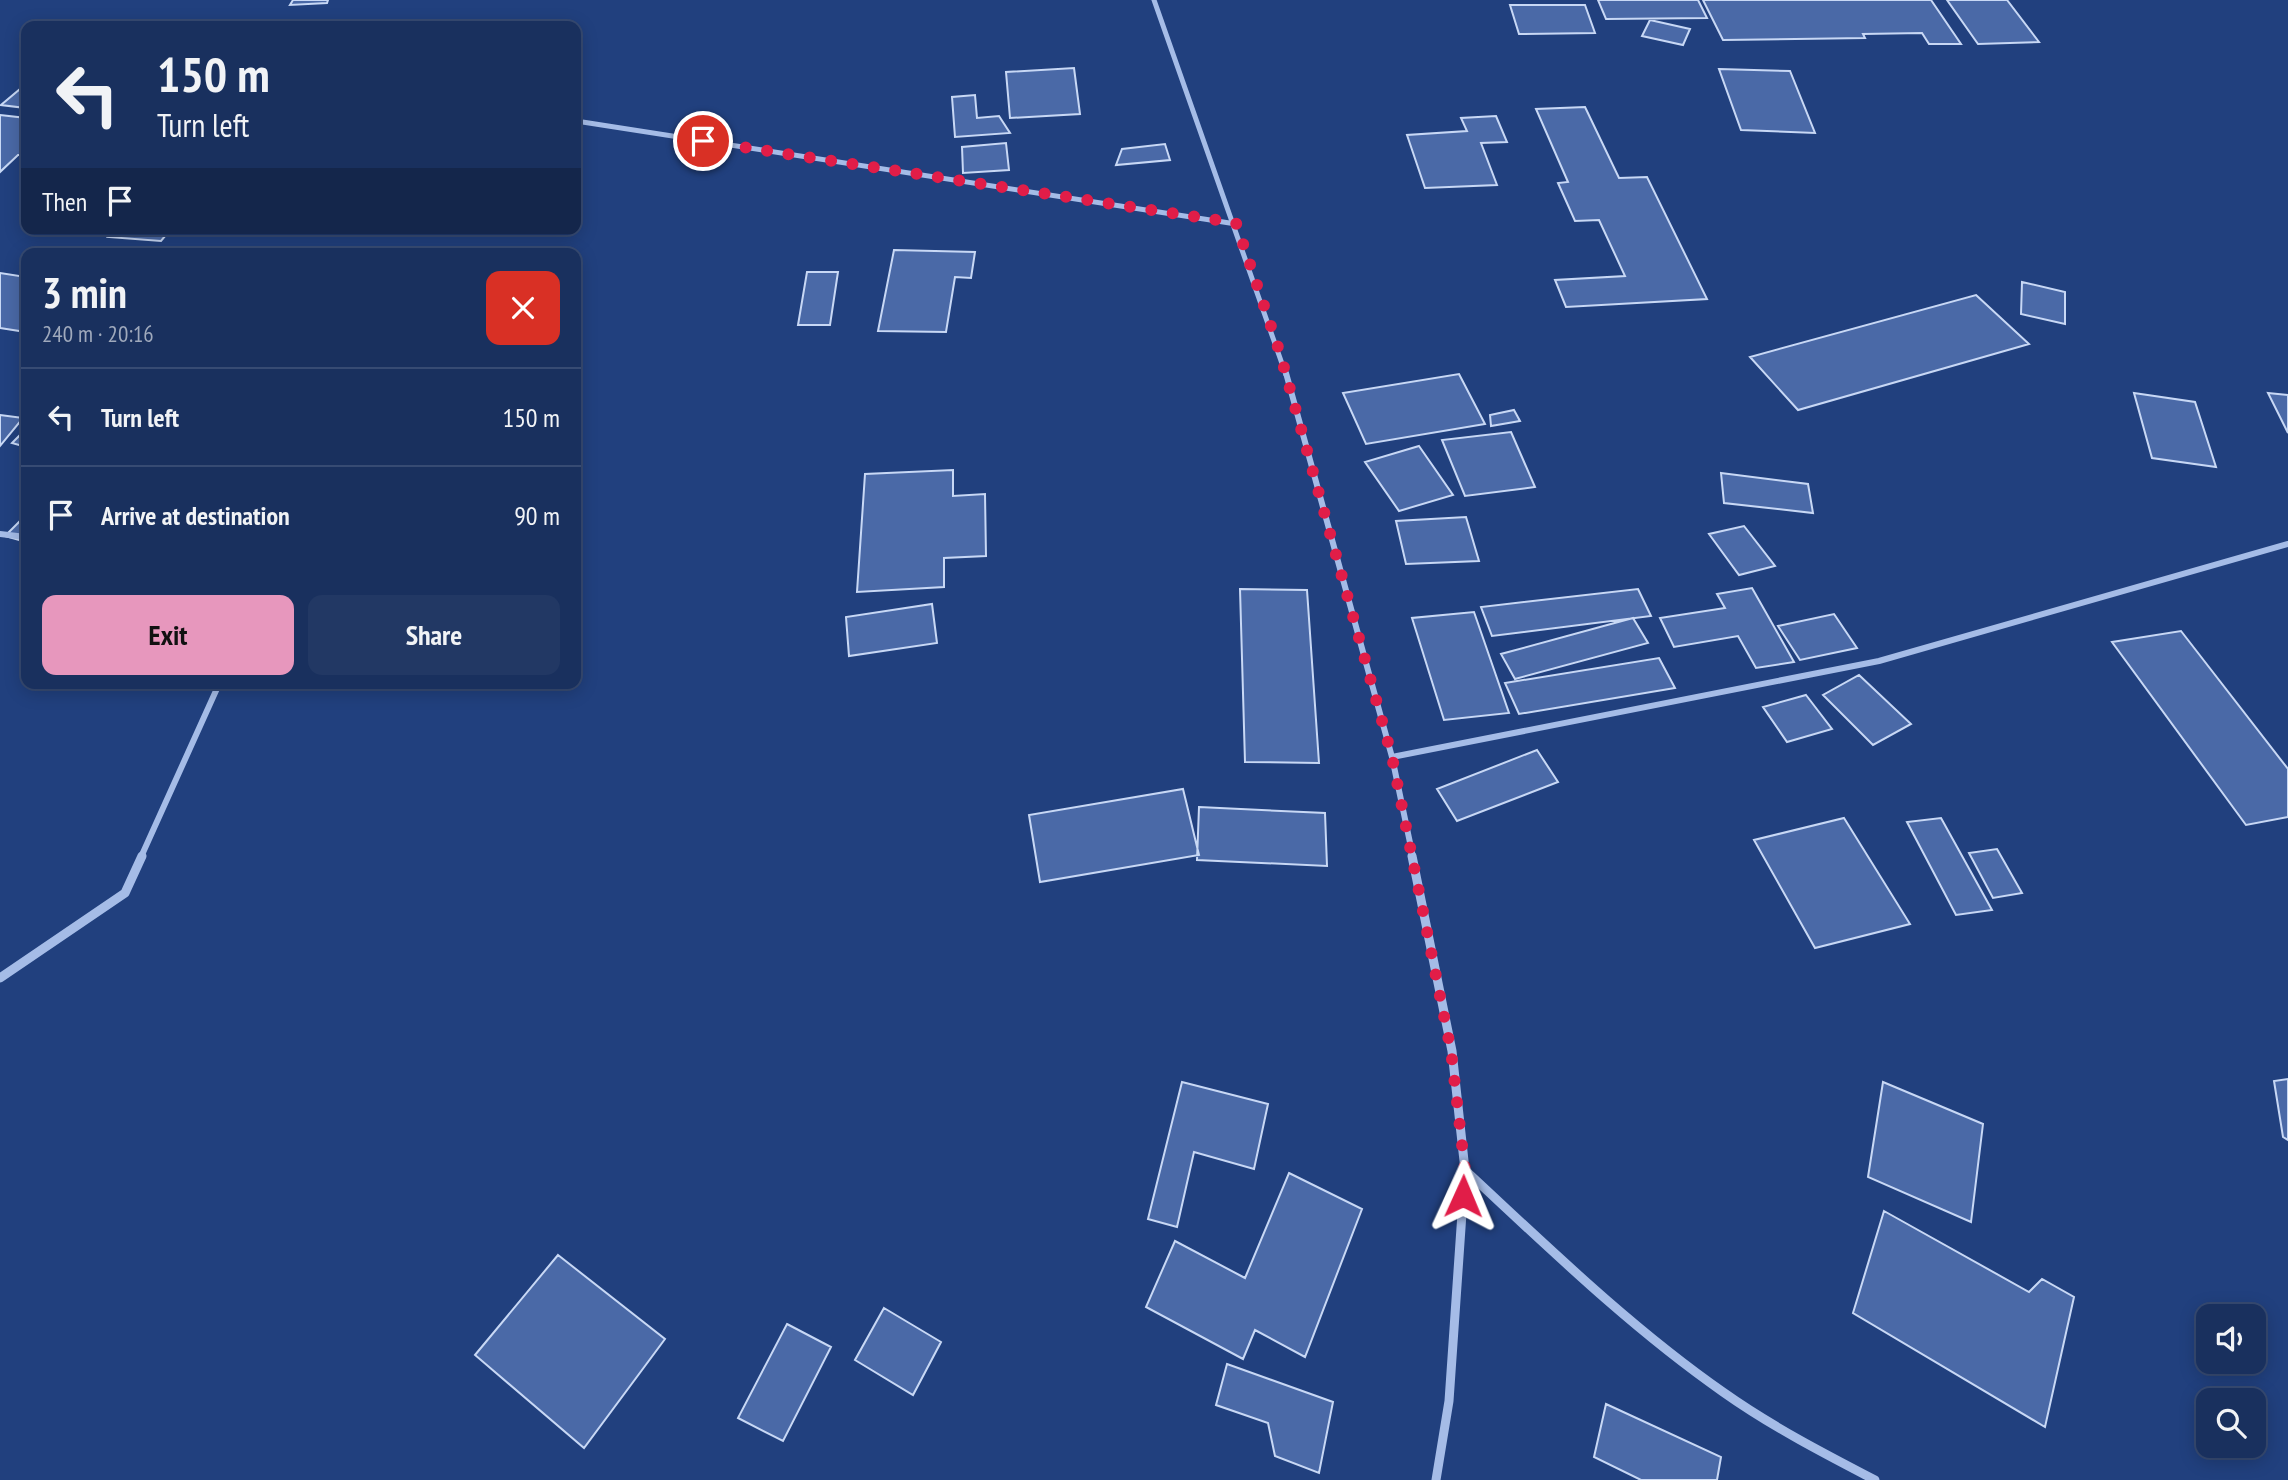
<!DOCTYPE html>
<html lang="en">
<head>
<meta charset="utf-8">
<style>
	:root { --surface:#19305e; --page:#223864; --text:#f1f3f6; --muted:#9fa9bc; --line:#374b73; --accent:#e797bd }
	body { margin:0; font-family:"PT Sans Narrow",sans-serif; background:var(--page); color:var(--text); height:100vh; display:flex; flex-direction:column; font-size:26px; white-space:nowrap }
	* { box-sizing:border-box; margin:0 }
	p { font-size:23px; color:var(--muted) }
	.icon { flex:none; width:38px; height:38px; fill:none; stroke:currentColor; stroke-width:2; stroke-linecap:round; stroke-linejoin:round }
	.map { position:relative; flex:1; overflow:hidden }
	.panel { position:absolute; left:21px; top:248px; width:560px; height:441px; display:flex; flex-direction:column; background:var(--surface); border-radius:14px; box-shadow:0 4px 18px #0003,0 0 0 2px var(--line) }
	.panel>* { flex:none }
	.top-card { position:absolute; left:21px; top:21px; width:560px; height:214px; border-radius:14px; box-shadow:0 4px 18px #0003,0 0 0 2px var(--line); background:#19305e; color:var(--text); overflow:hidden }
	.controls { position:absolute; left:2196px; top:1304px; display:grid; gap:14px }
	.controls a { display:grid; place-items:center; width:70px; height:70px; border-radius:14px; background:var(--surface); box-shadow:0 4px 18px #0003,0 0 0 2px var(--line); font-size:35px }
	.pin { position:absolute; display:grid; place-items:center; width:60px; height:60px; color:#fff; margin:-30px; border:4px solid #fff; border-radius:50%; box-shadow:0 2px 7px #0007 }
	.me { position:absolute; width:77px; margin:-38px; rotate:1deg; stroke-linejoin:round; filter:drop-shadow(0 0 5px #0008) }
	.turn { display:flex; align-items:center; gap:24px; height:147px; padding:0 21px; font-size:32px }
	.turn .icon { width:91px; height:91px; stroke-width:2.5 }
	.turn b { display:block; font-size:49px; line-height:60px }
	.then { display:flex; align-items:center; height:66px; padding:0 21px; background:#0003; gap:14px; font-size:26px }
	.round { display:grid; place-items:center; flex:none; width:74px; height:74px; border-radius:14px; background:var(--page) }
	.head { display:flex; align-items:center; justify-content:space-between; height:119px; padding:0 21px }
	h1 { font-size:42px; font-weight:700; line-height:52px }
	.button { display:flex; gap:14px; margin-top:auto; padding:14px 21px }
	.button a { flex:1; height:80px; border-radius:14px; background:var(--accent); color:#111; font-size:28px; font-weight:700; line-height:80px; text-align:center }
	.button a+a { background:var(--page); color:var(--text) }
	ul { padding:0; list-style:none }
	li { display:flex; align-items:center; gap:21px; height:98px; padding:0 21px; border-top:2px solid var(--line) }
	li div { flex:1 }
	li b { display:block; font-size:26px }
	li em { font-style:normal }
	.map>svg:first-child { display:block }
	.building { fill:#4a69a7; stroke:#c8d8f5; stroke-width:2 }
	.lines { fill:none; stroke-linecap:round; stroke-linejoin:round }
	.street-far2 { stroke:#a5bce7; stroke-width:5 }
	.street-far1 { stroke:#a5bce7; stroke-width:6 }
	.street { stroke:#a5bce7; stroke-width:9 }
	.route { stroke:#e11d48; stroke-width:12; stroke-dasharray:0 21.6 }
</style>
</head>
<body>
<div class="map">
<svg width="2288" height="1480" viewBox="0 0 2288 1480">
	<rect width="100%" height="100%" fill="#21407e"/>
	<path class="building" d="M293 0H328L327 3 290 5Z
		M1598 0H1698L1707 18 1606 19Z
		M1703 0H1931L1961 44H1929L1922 33 1863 34 1865 38 1723 40Z
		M1947 0H2007L2039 42 1978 44Z
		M1510 5H1585L1595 33 1519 34Z
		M1650 20 1690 29 1683 45 1642 36Z
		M1074 68 1080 114 1010 118 1006 72Z
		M1719 69 1790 71 1815 133 1741 130Z
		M26 84V108L1 105Z
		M975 95 977 118 999 116 1010 133 955 137 952 97Z
		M1585 107 1619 178 1647 177 1707 299 1566 307 1555 280 1625 276 1599 220 1575 221 1558 183 1568 182 1536 109Z
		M0 115 26 118V155H18L0 172Z
		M1496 116 1507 142 1481 143 1497 185 1425 188 1407 135 1467 131 1461 118Z
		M1006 143 1009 170 963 173 962 147Z
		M1165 144 1170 160 1116 165 1122 149Z
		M115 229H171L161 241 108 237Z
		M145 248 142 254H90L93 249Z
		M894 250 975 252 971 278 955 277 946 332 878 331Z
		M807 272H838L830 325H798Z
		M0 273 26 277V332L0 328Z
		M2022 282 2065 292V324L2021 314Z
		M1976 295 2029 344 1798 410 1750 357Z
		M1459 374 1485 424 1366 444 1343 393Z
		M2134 393 2195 402 2216 467 2152 458Z
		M2268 393 2288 395V433Z
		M1514 410 1520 421 1491 426 1490 415Z
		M0 415 23 418 0 446Z
		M26 429V447L12 443Z
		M1511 432 1535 487 1465 496 1442 440Z
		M1419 446 1453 495 1399 511 1365 462Z
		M953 470V496L985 494 986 556 944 558V587L857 592 865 474Z
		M1721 473 1808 484 1813 513 1724 503Z
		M26 515V542L5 536Z
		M1466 517 1479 561 1406 564 1396 521Z
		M1744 526 1775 566 1739 575 1709 534Z
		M1752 588 1794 662 1756 668 1738 636 1674 647 1660 618 1725 608 1717 594Z
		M1240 589 1307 590 1319 763 1245 762Z
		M1638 589 1651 616 1492 636 1481 607Z
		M932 604 937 643 849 656 846 617Z
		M1474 612 1509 713 1444 720 1412 618Z
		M1834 614 1857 648 1800 660 1778 626Z
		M1633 618 1648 643 1515 679 1501 654Z
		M2181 631 2288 769V817L2246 825 2112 642Z
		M1659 658 1675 688 1519 714 1505 683Z
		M1859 675 1911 724 1873 745 1823 695Z
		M1806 695 1832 729 1787 742 1763 707Z
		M1537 750 1558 782 1457 821 1437 789Z
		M1183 789 1199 855 1040 882 1029 815Z
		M1199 807 1325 813 1327 866 1197 860Z
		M1844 818 1910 924 1815 948 1754 840Z
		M1941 818 1992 910 1956 915 1907 822Z
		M1997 849 2022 893 1993 898 1969 853Z
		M2288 1079V1140L2283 1137 2274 1081Z
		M1182 1082 1268 1104 1254 1169 1194 1152 1177 1227 1148 1219Z
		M1883 1082 1983 1124 1971 1222 1868 1177Z
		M1289 1173 1362 1209 1305 1357 1255 1330 1243 1359 1146 1307 1175 1241 1245 1278Z
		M1884 1211 2029 1292 2042 1279 2074 1297 2045 1427 1853 1313Z
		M558 1255 665 1339 584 1448 475 1355Z
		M884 1308 941 1342 913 1395 855 1360Z
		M787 1324 831 1347 783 1441 738 1418Z
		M1227 1364 1333 1402 1319 1473 1275 1456 1268 1423 1216 1405Z
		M1606 1404 1721 1457 1717 1480H1641L1594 1457Z"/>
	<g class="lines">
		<path class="street-far2" d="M1154 0 1286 375
			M576 121 1236 224"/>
		<path class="street-far1" d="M1286 373 1392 757 1413 857
			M0 534 26 537
			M1392 757 1879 661 2288 544
			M141 857 219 684"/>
		<path class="street" d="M1412 856 1452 1051 1465 1170 1449 1401 1436 1480
			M0 978 125 893 142 856
			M1465 1170C1548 1247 1630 1327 1723 1392 1771 1426 1823 1453 1875 1480"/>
	</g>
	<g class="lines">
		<path class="route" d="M703 141 1236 223 1280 353 1392 757 1451 1051 1465 1170 1463 1196"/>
	</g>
</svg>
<div class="controls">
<a><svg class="icon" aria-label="sound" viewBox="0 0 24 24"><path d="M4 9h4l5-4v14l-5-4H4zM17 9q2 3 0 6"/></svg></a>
<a><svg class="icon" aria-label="search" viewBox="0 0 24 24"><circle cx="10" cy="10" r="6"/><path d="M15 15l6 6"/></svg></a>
</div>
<div class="pin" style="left:703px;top:141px;background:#d93025"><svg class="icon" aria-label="arrive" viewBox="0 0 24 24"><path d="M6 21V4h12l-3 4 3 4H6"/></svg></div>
<svg class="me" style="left:1463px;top:1196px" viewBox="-20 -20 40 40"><path d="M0-17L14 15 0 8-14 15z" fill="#e11d48" stroke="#fff" stroke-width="4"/></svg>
<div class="top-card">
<div class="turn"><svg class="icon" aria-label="left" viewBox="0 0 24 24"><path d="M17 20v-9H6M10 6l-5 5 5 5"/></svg><div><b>150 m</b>Turn left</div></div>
<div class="then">Then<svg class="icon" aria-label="arrive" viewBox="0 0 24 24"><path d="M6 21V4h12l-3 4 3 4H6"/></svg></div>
</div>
<section class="panel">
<div class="head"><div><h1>3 min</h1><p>240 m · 20:16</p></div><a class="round" style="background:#d93025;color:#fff"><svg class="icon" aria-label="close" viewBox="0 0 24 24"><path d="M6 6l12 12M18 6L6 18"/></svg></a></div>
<ul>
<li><svg class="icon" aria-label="left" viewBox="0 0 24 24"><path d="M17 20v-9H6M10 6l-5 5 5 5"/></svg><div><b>Turn left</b></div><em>150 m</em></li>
<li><svg class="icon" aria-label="arrive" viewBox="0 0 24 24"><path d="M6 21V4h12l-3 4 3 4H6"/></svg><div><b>Arrive at destination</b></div><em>90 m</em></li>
</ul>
<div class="button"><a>Exit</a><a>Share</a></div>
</section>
</div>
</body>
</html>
